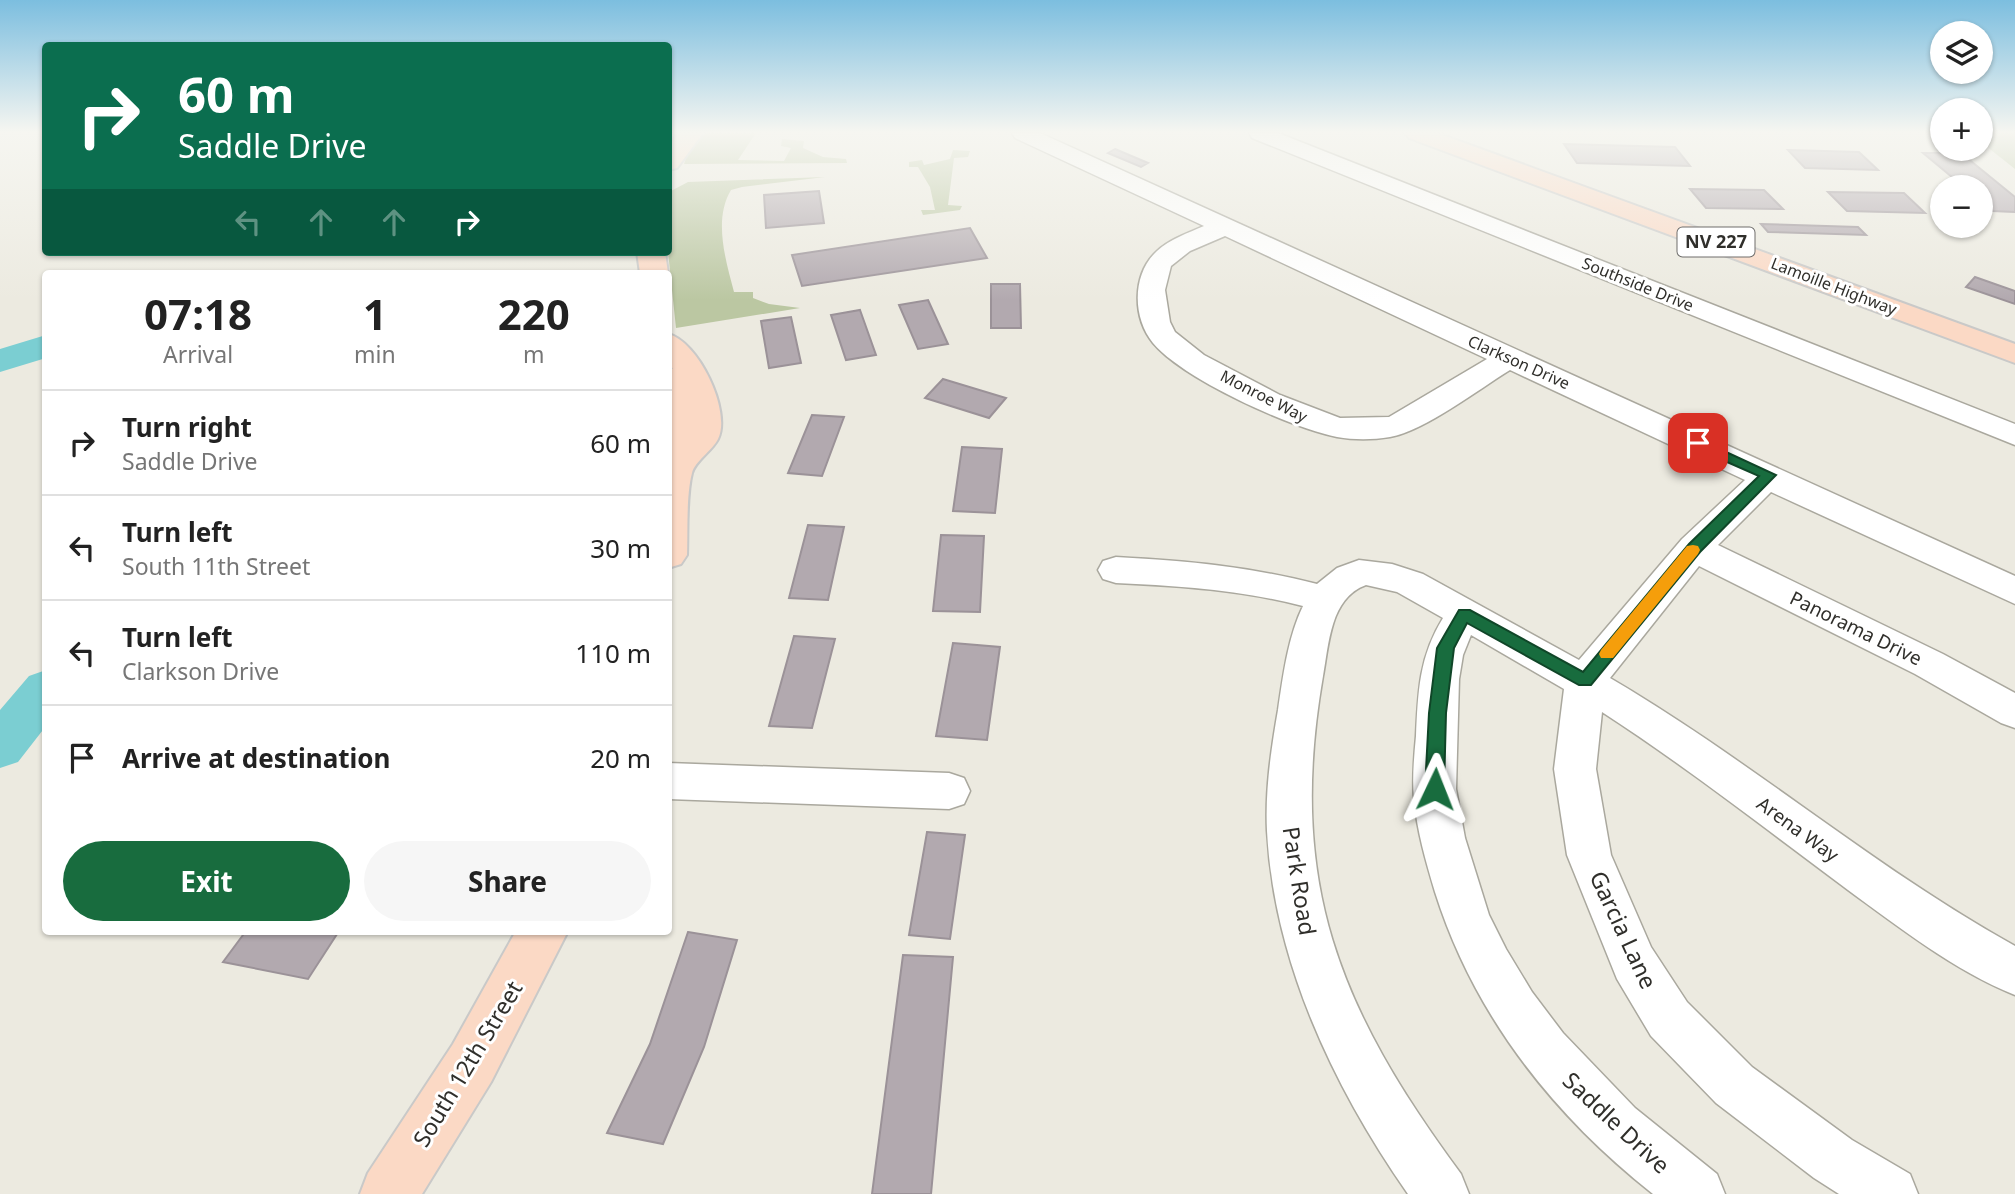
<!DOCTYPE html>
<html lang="en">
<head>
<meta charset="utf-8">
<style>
	:root { --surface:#fff; --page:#f6f6f6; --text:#222; --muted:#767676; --line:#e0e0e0; --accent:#186c3e }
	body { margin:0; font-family:"Noto Sans",sans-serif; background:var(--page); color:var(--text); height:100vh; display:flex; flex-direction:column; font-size:26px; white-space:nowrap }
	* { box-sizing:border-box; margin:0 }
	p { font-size:23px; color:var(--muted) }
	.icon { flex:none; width:38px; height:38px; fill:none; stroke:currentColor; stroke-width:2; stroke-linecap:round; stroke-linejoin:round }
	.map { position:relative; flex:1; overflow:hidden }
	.details { position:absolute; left:42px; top:270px; width:630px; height:665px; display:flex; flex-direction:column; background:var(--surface); border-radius:7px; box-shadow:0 2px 5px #0004 }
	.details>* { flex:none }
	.guide { position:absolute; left:42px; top:42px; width:630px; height:214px; border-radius:7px; box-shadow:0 2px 5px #0004; background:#0b6e4f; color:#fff; overflow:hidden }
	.fabs { position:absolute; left:1930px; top:21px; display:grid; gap:14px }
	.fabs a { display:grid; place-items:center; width:63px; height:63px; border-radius:50%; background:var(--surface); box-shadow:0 2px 5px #0004; font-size:35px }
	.pin { position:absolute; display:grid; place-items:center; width:60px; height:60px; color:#fff; margin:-30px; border-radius:14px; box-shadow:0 4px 10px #0006 }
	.me { position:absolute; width:77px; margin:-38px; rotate:2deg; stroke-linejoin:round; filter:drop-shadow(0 0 5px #0008) }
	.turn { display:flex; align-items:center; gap:24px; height:147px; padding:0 21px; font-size:32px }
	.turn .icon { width:91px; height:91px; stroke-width:2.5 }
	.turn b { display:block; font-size:49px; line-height:60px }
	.lanes { display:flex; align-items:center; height:66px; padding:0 21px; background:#0003; justify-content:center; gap:35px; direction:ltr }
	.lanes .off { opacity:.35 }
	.eta { display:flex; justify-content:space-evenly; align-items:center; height:119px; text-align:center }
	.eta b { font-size:42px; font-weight:700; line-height:49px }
	.button { display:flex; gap:14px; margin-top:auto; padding:14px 21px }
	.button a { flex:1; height:80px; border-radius:42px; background:var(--accent); color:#fff; font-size:28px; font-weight:700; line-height:80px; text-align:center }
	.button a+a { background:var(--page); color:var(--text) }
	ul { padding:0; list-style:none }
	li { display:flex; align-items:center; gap:21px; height:105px; padding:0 21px; border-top:2px solid var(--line) }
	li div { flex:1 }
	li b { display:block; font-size:26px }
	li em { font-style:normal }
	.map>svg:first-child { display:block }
	.green { fill:#bbc7a2 }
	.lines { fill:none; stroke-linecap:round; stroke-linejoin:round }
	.river { fill:#7bced2; fill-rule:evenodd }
	.building { fill:#b2a9af; stroke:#9b9298; stroke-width:2 }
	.minor-casing { stroke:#aaa89e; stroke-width:3 }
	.major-casing { stroke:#c9c9c8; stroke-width:4 }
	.minor { fill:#fff; fill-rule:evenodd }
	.major { fill:#fbd9c5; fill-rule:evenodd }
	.route { fill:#186c3e; stroke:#104628; stroke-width:2 }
	.slow { fill:#f59e0b }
	.labels { text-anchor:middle; stroke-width:6; stroke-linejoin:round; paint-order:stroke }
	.far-street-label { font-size:16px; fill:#302f2b; stroke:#fff }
	.shield { fill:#fff; stroke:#6e6d6b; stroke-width:2 }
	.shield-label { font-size:18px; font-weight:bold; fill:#302f2b }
	.street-label { font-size:19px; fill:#302f2b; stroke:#fff }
	.near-street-label { font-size:23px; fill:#302f2b; stroke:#fff }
</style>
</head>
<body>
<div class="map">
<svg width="2015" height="1194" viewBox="0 0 2015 1194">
	<rect width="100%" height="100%" fill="#eceae0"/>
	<path class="green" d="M703 133H756L738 160 784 161 791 148 781 146 782 139 804 141 803 148 823 157 846 159 847 163 684 164 687 155Z
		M1981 133H2015V169L1981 142Z
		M953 150 970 151 968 157 954 158 948 205 962 206 960 210 923 215 921 210H935L930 187 918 167H909V162L922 160 924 165 950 159Z
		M825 177 742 187 731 190C713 220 726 261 734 292H753V298L769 304 800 308 676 328 668 252 669 192 688 182Z"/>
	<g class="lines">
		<path class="river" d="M46 335V358L0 372V349Z
			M46 670V726L18 762 0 768V710L29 676Z"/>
	</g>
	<path class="building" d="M1564 144 1675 147 1690 166 1577 163Z
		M1115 149 1148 163 1141 167 1108 153Z
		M1788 150 1859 152 1878 170 1805 168Z
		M1923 153H1961L2015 197V212L1992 211 1981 202V187H1964Z
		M1690 189 1764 190 1783 209 1706 208Z
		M819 191 824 223 766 228 764 195Z
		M1828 192 1904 193 1925 213 1847 211Z
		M1761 224 1858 227 1866 235 1768 232Z
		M970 228 987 258 802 286 792 255Z
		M1975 277 2015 291V304L1966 287Z
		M991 284H1020L1021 328H991Z
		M928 300 948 344 918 349 899 305Z
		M860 310 876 355 846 360 831 315Z
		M791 317 801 363 769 368 761 321Z
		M943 379 1006 398 989 418 925 398Z
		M812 415 844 417 822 476 788 473Z
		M962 447 1002 449 995 513 953 511Z
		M808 525 844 527 828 600 789 598Z
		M941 535 984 536 980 612 933 611Z
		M794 636 835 639 812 728 769 726Z
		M953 643 1000 647 987 740 936 736Z
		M927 832 965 835 950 939 909 935Z
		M246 931H339L308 979 223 962Z
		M688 932 737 940 704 1047 663 1144 607 1133 650 1044Z
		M903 955 953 957 931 1194H872Z"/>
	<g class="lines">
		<g class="minor-casing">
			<path id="minor" d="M1012 133H1040L2015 576V604L1771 492 1718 545 1943 654 2015 693V728L2001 723 1915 674 1699 566 1610 678C1750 760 1873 867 2015 946V995C1955 971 1900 928 1848 890 1767 830 1687 767 1602 712L1596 769 1611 855 1651 947 1687 1002 1752 1067 1852 1140 1910 1174 1918 1194H1839L1814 1178 1716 1103 1651 1036 1617 979 1567 855 1554 769 1564 689 1471 635 1463 655 1459 679 1456 789 1465 838 1489 915 1506 949 1532 992 1563 1033 1635 1108 1717 1174 1725 1194H1653C1553 1115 1474 1015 1435 892 1426 862 1417 831 1414 799 1412 778 1414 757 1416 736 1418 692 1419 657 1443 618L1397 592 1366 585C1330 598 1329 644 1323 676 1287 883 1339 1009 1461 1174L1469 1194H1408C1334 1088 1274 962 1267 831 1265 791 1271 750 1278 710 1283 676 1288 637 1303 606 1241 590 1180 586 1116 583L1103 579 1098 570 1103 561 1116 557C1188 561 1246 566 1317 584L1337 568 1359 560 1392 564 1423 574 1579 660 1682 539 1745 480 1510 370C1479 389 1424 431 1390 437 1372 440 1354 440 1337 437 1291 428 1183 379 1153 343 1132 317 1132 274 1157 251 1170 239 1188 233 1204 226L1015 138ZM1225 236 1487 359 1389 417 1340 418 1280 395 1204 355 1175 332 1170 322 1165 290 1171 266 1190 251Z
				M1249 133H1278L2015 424V445L1252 138Z
				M668 763 949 773 964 778 970 791 964 804 949 809 668 799Z"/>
		</g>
		<g class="major-casing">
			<path id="major" d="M679 133H703L677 168 668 170V146Z
				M1405 133H1437L2015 344V363L1409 138Z
				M637 252H665L668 273H640Z
				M668 334C698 341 732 411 718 439 712 451 695 461 692 473 686 496 688 531 687 555L681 564 668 568V368L673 369 668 362Z
				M516 931H568L491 1082 422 1194H360L368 1173 453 1044Z"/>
		</g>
		<use href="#minor" class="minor"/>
		<use href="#major" class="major"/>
	</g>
	<linearGradient id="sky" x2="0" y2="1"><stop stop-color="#7cbedf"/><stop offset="0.44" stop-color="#f6f6f1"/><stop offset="1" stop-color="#f6f6f1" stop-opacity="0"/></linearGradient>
	<rect width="2015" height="300" fill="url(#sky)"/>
	<path class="route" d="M1698 439 1776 475 1700 552 1591 685H1579L1467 623 1454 648 1446 713 1444 789 1441 795 1435 797 1428 795 1425 789 1429 713 1437 648 1459 610H1470L1583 672 1689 544 1759 476 1693 447V440Z"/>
	<path class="slow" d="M1693 545 1698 546 1700 550 1698 554 1613 658H1601L1599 654 1601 650 1687 546Z"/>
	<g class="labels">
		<g class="far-street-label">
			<text transform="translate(1638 284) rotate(22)" y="6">Southside Drive</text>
			<text transform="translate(1834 286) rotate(21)" y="6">Lamoille Highway</text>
			<text transform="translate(1519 362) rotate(24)" y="6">Clarkson Drive</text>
			<text transform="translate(1264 396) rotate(27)" y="6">Monroe Way</text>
		</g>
		<rect class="shield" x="1677.5" y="227.5" width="77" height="29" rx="5"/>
		<g class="shield-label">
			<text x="1716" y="248">NV 227</text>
		</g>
		<g class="street-label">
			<text transform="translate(1856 628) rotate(26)" y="7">Panorama Drive</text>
			<text transform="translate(1798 829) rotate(36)" y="7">Arena Way</text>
		</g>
		<g class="near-street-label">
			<text transform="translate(1299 881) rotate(81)" y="8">Park Road</text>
			<text transform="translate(1623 930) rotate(65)" y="8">Garcia Lane</text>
			<text transform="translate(468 1064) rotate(-59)" y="8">South 12th Street</text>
			<text transform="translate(1616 1123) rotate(43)" y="8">Saddle Drive</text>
		</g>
	</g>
</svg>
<div class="fabs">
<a><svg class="icon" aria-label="layers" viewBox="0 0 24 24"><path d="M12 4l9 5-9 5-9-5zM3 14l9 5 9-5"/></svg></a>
<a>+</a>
<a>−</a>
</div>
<div class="pin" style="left:1698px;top:443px;background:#d93025"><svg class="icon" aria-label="arrive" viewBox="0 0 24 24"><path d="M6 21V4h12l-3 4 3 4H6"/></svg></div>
<svg class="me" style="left:1435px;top:789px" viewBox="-20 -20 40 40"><path d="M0-17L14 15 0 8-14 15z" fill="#186c3e" stroke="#fff" stroke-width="4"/></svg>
<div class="guide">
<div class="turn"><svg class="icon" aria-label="right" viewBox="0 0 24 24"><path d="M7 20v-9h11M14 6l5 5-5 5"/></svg><div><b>60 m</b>Saddle Drive</div></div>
<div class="lanes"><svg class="icon off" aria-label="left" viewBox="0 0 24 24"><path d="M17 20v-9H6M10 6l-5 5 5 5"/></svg><svg class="icon off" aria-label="ahead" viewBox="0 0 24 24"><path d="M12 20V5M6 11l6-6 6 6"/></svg><svg class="icon off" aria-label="ahead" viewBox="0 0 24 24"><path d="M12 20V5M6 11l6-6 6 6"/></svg><svg class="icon" aria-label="right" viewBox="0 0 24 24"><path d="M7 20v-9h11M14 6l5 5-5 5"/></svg></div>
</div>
<section class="details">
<div class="eta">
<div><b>07:18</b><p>Arrival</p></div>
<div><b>1</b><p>min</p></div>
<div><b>220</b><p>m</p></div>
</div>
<ul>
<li><svg class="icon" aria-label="right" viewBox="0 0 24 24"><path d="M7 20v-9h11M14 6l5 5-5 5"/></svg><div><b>Turn right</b><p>Saddle Drive</p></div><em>60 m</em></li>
<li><svg class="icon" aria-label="left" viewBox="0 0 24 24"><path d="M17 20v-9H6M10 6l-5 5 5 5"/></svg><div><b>Turn left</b><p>South 11th Street</p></div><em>30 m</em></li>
<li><svg class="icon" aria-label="left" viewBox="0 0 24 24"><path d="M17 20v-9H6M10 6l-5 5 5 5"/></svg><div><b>Turn left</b><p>Clarkson Drive</p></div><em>110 m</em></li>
<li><svg class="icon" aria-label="arrive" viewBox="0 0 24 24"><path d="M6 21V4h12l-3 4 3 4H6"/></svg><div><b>Arrive at destination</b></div><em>20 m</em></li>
</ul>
<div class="button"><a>Exit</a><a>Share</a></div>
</section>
</div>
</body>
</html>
